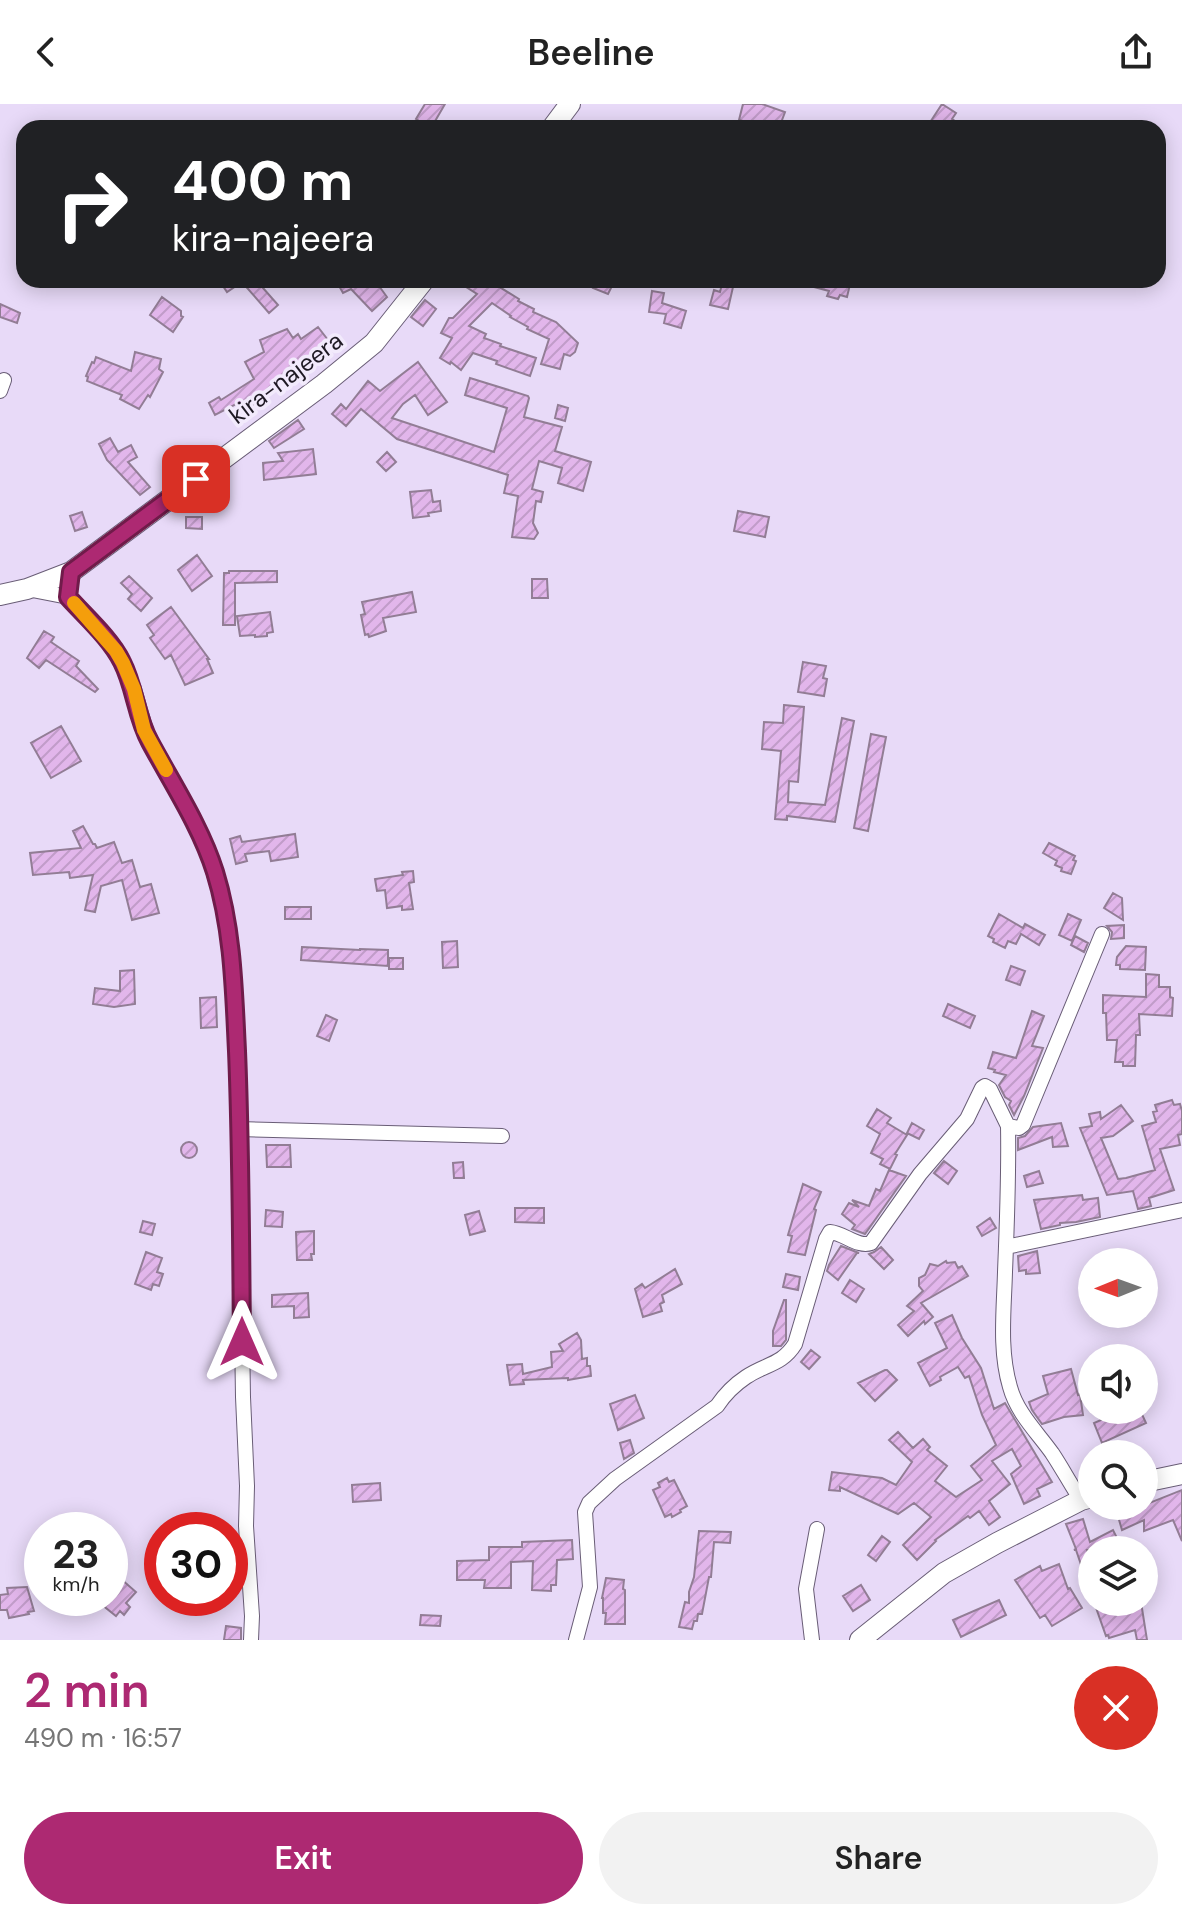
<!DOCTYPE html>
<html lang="en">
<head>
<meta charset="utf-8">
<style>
	:root { --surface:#fff; --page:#f2f2f2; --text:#222; --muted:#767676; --accent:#ad2972 }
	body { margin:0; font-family:"DM Sans",sans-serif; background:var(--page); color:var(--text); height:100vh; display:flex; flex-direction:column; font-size:30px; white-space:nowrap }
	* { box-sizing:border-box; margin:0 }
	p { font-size:26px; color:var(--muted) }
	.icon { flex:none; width:44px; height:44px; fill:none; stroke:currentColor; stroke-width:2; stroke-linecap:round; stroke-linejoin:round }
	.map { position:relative; height:1536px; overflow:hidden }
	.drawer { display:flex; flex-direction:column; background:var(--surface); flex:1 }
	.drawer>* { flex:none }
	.banner { position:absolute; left:16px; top:16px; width:1150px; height:168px; border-radius:24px; box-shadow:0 4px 20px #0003; background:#202124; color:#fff; overflow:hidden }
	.needle { width:52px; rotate:269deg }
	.tools { position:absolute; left:1078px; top:1144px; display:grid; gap:16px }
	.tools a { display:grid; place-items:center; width:80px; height:80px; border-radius:50%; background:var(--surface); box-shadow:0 4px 20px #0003; font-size:40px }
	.speed { position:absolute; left:24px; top:1408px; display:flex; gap:16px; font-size:40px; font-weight:700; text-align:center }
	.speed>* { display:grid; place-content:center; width:104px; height:104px; border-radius:50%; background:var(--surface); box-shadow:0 4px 20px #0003; line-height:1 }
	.speed small { font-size:20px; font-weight:400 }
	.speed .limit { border:12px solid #d22; background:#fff; color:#111 }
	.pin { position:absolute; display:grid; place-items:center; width:68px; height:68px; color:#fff; margin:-34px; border-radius:16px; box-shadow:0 4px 12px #0006 }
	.me { position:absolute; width:88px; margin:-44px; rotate:0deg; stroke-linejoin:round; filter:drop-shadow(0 0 6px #0008) }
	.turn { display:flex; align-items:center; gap:28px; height:168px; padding:0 24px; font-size:36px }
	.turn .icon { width:104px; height:104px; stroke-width:2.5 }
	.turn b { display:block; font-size:56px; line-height:68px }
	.round { display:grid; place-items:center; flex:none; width:84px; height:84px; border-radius:42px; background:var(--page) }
	.summary { display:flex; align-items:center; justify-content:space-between; height:136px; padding:0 24px }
	h1 { font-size:48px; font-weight:600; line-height:60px; color:var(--accent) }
	.cta { display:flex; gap:16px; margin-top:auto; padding:16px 24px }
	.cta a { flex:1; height:92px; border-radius:48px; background:var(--accent); color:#fff; font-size:32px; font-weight:600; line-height:92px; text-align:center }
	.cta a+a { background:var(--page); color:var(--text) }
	header { display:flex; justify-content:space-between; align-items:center; height:104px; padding:0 24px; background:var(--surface); font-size:36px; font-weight:600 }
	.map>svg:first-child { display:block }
	.building { fill:url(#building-hatch); stroke:#927d95; stroke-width:2 }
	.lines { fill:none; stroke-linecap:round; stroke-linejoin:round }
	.street-casing { stroke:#695d76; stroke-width:16 }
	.secondary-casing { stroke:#695d76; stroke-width:22 }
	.street { stroke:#fff; stroke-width:14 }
	.secondary { stroke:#fff; stroke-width:20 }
	.route-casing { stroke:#701b4a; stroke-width:20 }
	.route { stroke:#ad2972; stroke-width:14 }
	.slow { stroke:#f59e0b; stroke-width:14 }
	.labels { text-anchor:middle; stroke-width:7; stroke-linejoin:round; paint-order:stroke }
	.street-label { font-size:24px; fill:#1e1923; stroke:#f2eafc }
</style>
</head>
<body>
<header><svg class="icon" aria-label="back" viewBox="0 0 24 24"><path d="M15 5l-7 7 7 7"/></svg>Beeline<svg class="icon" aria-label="share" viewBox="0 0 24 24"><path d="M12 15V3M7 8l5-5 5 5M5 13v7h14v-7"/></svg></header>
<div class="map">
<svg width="1182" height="1536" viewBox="0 0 1182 1536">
	<defs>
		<pattern id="building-hatch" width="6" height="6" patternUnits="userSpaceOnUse" patternTransform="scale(2)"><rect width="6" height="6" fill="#e2b6eb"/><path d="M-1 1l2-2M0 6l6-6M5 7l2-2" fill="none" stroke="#c19cc9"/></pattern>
	</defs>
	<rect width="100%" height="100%" fill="#e8daf8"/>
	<path class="building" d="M425 0H445L431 24 416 15Z
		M743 0H762L785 8 779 24H762L763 22 739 16Z
		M942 0 956 9 952 15 955 17 950 24H936L929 20Z
		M219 176H256L278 201 269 209 242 178 227 188Z
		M344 176H387L379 182 387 193 372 207 351 185 343 189 338 180Z
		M455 176H488L519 195 518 197 534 205 533 208 556 218 578 239 575 248 570 252 564 250 560 265 541 260 549 235 527 225 528 223 510 213 511 212 492 199 469 222 486 230 484 234 501 240 500 242 536 254 530 272 496 260 497 257 473 249 461 266 451 258 450 260 440 254 452 234 441 229 449 214H453L477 190Z
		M597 176H615L608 190 593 184Z
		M800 176H851L847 193 840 191 838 195 827 192 829 187 799 179Z
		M722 180 733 183 728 205 710 201 714 186 720 188Z
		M652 187 664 189 662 199 686 207 681 224 664 219 666 210 649 208Z
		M162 193 181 207V212L183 213 173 228 150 211Z
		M425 196 436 205 423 222 411 213Z
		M0 200 20 209 17 219 0 213Z
		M318 223 328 236 310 250 311 252 289 265 294 274 280 282 281 284 253 296 256 299 243 307 238 299 215 311 209 299 219 293 221 296 254 275 245 258 264 248 260 236 287 225 293 234 298 230 301 235Z
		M135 248 161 255 159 265 163 268 150 293 148 291 139 305 120 295 122 291 87 277 88 273 86 272 92 258 94 259 96 253 131 267Z
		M418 258 447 298 428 311 415 291 403 300 392 314 494 348 507 304 465 291 470 274 528 292 529 294 524 313 562 323 555 347 591 358 583 387 558 379 562 364 539 357 532 385 543 388 541 398 536 397 533 419 538 429 534 435 512 433 518 392 504 389 508 371 397 335 361 305 346 322 332 310 341 300 346 305 368 277 380 287Z
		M558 301 568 304 565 317 555 314Z
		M298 316 304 325 274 344 269 337Z
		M110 334 118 348 131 341 137 353 128 358 150 383 140 391 107 356 99 340Z
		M313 345 316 370 264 376 263 359 283 357 278 349Z
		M387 348 396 358 386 367 377 358Z
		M431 386 433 398 440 397 441 407 428 409 429 412 413 414 410 388Z
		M738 407 769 413 765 433 734 427Z
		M82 408 87 423 75 427 70 412Z
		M186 413H202V425L186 424Z
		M197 451 212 472 192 487 178 466Z
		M229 467H277V478L235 479V521H223L224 469H229Z
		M129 472 152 494 141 507 128 495 132 490 121 479Z
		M532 475H547L548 494H532Z
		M412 488 416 508 383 514 386 527 369 533 368 530 365 531 361 511 365 510 362 498Z
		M171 503 209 555H207L213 569 185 581 171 551 165 555 150 534 154 531 147 521Z
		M270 508 273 528 267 529V532L255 533V531L240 532 237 512Z
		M44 527 54 533 51 538 79 557 76 562 98 585 95 588 46 556 39 564 27 554Z
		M803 558 826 562 823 574 827 575 824 592 798 588Z
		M784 601 804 603 798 678 789 677 788 698 825 701 842 614 854 617 835 718 787 712V716L775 715 781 647 762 645 764 618 783 619Z
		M61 622 81 657 51 674 31 639Z
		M871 630 886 633 868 727 854 724Z
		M83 722 93 740H95L97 744 114 738 122 759 132 756 140 783 151 780 159 809 132 816 122 776 101 782 95 808 85 806 93 771 70 774 69 768 33 771 30 749 81 744 73 727Z
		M295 730 298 753 271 757 269 747 245 750 247 757 236 760 230 735 240 732 242 738Z
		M1049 739 1075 752 1073 756 1076 757 1071 770 1061 767 1062 764 1055 761 1057 757 1043 749Z
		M413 767 414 778 409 779 413 805 402 806V802L387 804 385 786 377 787 375 775 403 771 402 768Z
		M1113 789 1122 794 1123 816 1104 804Z
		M285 803H311V815H285Z
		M999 810 1023 824 1025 820 1045 831 1039 841 1021 830 1016 840 1008 837 1005 844 993 838 994 835 988 832Z
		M1068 810 1081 816 1072 837 1059 831Z
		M1124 821V834L1111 835 1112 828 1107 822Z
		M1075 832 1088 839 1084 848 1071 841Z
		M457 837 458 863 443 864 442 838Z
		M1126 842 1146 843 1145 866 1120 865V861H1116L1117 853Z
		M302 843 360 846V845L388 846V862L301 856Z
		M389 854H403V865H389Z
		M1011 862 1025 867 1020 881 1006 876Z
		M134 866 135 900 114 903 93 900 95 884 120 887V867Z
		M1146 870 1159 871V883H1170V893L1173 894 1172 912 1139 910 1140 931H1136L1135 962H1123V958H1115L1117 936H1107L1106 909H1103V891L1146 893Z
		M216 893 217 923 201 924 200 894Z
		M948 900 975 912 970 924 943 912Z
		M1032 907 1044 912 1032 942 1043 944 1024 992 1014 1011 1009 1001 1011 997 1005 993 999 981 1006 971 994 968 995 966 988 964 993 948 1016 954Z
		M326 911 337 916 329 937 317 932Z
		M1172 996 1174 1001 1180 1000 1182 1007V1030L1178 1031 1180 1041 1160 1045 1174 1086 1149 1094 1151 1102 1138 1105 1133 1087 1107 1091 1080 1024 1092 1022 1089 1010 1100 1008 1101 1015 1121 1001 1133 1017 1113 1032 1101 1034 1118 1075 1126 1074 1155 1066 1142 1022 1156 1018 1153 1008 1157 1007 1155 1001Z
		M877 1005 891 1014 887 1019 907 1031 895 1050 897 1051 890 1065 880 1060 883 1055 871 1049 880 1030 867 1022Z
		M912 1019 924 1026 919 1035 907 1029Z
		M1061 1019 1068 1042 1053 1043 1052 1033 1018 1046V1034L1025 1032 1033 1023Z
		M181 1046a8 8 0 1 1 16 0a8 8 0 1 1-16 0Z
		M266 1041H290L291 1063H267Z
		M944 1057 957 1067 948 1080 934 1069Z
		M463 1058 464 1074H454L453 1059Z
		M889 1066 906 1072 865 1130 852 1125 855 1121 842 1110 849 1099 859 1103 852 1096 869 1102 876 1085 880 1087Z
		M1039 1067 1043 1079 1027 1083 1024 1072Z
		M803 1080 821 1088 814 1105 816 1106 805 1151 788 1148 792 1132 788 1131Z
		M1082 1091 1083 1096 1098 1094 1100 1113 1076 1118 1060 1119V1121L1041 1125 1034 1096Z
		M515 1104H544V1119L515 1118Z
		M266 1106 283 1108 282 1123 265 1122Z
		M479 1107 485 1127 470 1131 465 1111Z
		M990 1114 996 1124 982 1132 977 1123Z
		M143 1117 155 1120 152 1131 140 1128Z
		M314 1127V1150H311L312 1156H297L296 1128Z
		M841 1142 859 1149H857L838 1176 827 1167 829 1161Z
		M881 1143 893 1156 884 1165 869 1150 874 1148Z
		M1037 1147 1040 1169 1026 1170V1166L1019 1167 1018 1152Z
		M146 1148 162 1154 157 1168 163 1170 159 1182 153 1180 151 1186 135 1180Z
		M946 1157 947 1159 955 1158 958 1164 962 1162 968 1172 921 1199 933 1213 925 1220 924 1217 908 1232 898 1221 914 1207 907 1202 923 1187 919 1182V1174L925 1171 930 1160 938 1162Z
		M675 1165 682 1180 662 1191 664 1198 660 1200 662 1207 643 1213 635 1185 642 1180 645 1184Z
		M786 1170 800 1173 798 1186 783 1183Z
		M850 1176 864 1185 856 1198 842 1189Z
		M308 1189 309 1213 294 1214V1202L272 1203V1191Z
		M784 1196H786V1236L781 1242H773V1227Z
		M952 1211 962 1234 981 1264 994 1305 1005 1299 1052 1378 1037 1385 1040 1392 1024 1400 1011 1370 1021 1362 1012 1345 992 1357 1010 1380 989 1397 1000 1413 989 1421 979 1407 970 1414 968 1412 935 1436 936 1437 917 1456 903 1441 931 1413 914 1399 898 1410 840 1383V1387L829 1386 832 1368 882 1374 896 1381 912 1358 889 1336 898 1328 913 1344 923 1335 930 1343 927 1346 947 1362 935 1377 956 1393 982 1376 971 1362 996 1341 982 1311 969 1272 965 1274 958 1263 940 1273 941 1276 930 1282 918 1259 947 1244 935 1219Z
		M577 1229 581 1236 582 1255 587 1254V1262H590L591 1272 568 1276V1274L523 1276 524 1280 510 1281 507 1261 522 1260 523 1270 552 1263 551 1248 563 1247 559 1240Z
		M811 1246 820 1253 809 1265 801 1258Z
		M1071 1265 1078 1291 1080 1290 1083 1311 1064 1313 1042 1320 1032 1306 1029 1298 1048 1290 1043 1272Z
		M885 1266H887L897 1276 875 1297 858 1279Z
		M635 1291 644 1314 618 1326 610 1300Z
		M1124 1306H1140L1146 1319 1102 1339 1094 1319Z
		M630 1336 634 1349 624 1355 620 1339Z
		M667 1374 669 1378 674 1376 687 1402 680 1406 681 1408 672 1413 671 1410 665 1413 653 1386 660 1383 658 1379Z
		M380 1379 381 1396 353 1398 352 1381Z
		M1182 1386V1437L1173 1416 1144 1427V1416L1122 1426 1115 1402H1131L1132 1406Z
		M1083 1415 1090 1438 1113 1426 1123 1446H1087L1092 1461V1486L1090 1487 1076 1446H1074L1076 1445 1066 1420Z
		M699 1427 731 1428 730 1439 714 1438 711 1473H709L702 1510H698L697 1517H694L692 1525 679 1523 685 1498 689 1499V1488L694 1473Z
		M882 1432 890 1438 876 1457 868 1451Z
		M572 1436 573 1455 557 1456 556 1481H551V1487L532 1486 533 1457 511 1458V1484H484L485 1476H457V1457L489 1456V1443H522V1438Z
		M1059 1460 1068 1485 1070 1484 1082 1504 1052 1522 1045 1511 1040 1514 1015 1476 1040 1462 1042 1467Z
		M606 1474 624 1476 623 1485 625 1486V1520H605L606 1509H603V1494H602Z
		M121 1475 136 1488 126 1499 130 1503 124 1511 120 1507 116 1512 101 1500 106 1494H110V1489Z
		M861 1481 870 1496 853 1507 843 1492Z
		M27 1483 34 1507 28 1508 29 1510 9 1514 7 1506H0V1491L8 1490 7 1484Z
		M999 1496 1006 1511 961 1533 953 1516Z
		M1094 1498H1141L1147 1536H1137L1135 1526 1109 1534 1108 1531 1106 1532Z
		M421 1511 441 1512 440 1522 420 1521Z
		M226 1522 241 1524V1536H224Z"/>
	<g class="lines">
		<g class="street-casing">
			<path id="street" d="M0 287 4 276
				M27 485 68 493 116 547 134 585 149 637 161 655 206 744 222 796 233 864 238 970 243 1293 247 1382 246 1422 252 1512 251 1536
				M1008 1022C1009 1071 1007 1119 1005 1168 1004 1206 999 1246 1010 1283 1017 1309 1037 1328 1052 1349 1062 1364 1071 1381 1081 1396
				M239 1025 502 1032
				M1006 1143 1182 1106
				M576 1536 590 1483 585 1408 589 1399 615 1375 717 1302C725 1290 734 1281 746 1273 765 1260 782 1261 795 1240L826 1135 830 1128C844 1129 858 1144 871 1139L920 1070 967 1015 982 984 985 982 990 985 1008 1022 1019 1024 1023 1021 1102 830
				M812 1536 806 1485 817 1425"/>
		</g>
		<g class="secondary-casing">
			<path id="secondary" d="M552 24 570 0
				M0 491 27 485 71 468 324 280 374 239 424 176
				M1144 1378 1182 1370
				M860 1536 944 1469 997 1439 1081 1396 1092 1393"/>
		</g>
		<use href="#street" class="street"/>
		<use href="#secondary" class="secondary"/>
	</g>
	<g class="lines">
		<g class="route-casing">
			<path id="route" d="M196 375 71 468 68 493C85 512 111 535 122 558 135 583 136 613 150 638 172 679 201 723 215 768 233 826 234 887 237 947 241 1044 241 1141 242 1238"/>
		</g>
		<use href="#route" class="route"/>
		<path class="slow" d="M74 499 116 547 123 559 134 585 144 626 166 666"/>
	</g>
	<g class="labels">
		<g class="street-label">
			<text transform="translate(286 274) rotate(-37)" y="8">kira-najeera</text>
		</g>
	</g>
</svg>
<div class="tools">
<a><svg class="needle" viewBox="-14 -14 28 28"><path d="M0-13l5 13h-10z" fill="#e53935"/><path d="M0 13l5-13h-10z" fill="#767676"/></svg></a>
<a><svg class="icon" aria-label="sound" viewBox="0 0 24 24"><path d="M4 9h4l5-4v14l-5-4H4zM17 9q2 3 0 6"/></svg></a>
<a><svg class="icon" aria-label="search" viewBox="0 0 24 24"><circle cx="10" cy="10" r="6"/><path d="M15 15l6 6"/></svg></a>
<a><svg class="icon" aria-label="layers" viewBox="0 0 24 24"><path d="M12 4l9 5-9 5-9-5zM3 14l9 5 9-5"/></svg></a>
</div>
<div class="speed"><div>23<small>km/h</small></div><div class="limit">30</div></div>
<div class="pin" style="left:196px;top:375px;background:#d93025"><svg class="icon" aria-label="arrive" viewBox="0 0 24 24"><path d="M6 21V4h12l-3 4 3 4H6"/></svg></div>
<svg class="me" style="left:242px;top:1238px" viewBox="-20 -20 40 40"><path d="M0-17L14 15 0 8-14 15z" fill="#ad2972" stroke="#fff" stroke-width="4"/></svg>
<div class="banner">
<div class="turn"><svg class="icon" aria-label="right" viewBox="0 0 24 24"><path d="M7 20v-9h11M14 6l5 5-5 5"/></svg><div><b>400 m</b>kira-najeera</div></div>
</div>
</div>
<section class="drawer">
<div class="summary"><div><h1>2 min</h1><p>490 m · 16:57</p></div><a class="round" style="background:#d93025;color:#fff"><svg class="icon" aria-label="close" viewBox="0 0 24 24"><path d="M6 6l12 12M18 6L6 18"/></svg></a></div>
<div class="cta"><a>Exit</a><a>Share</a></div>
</section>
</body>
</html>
